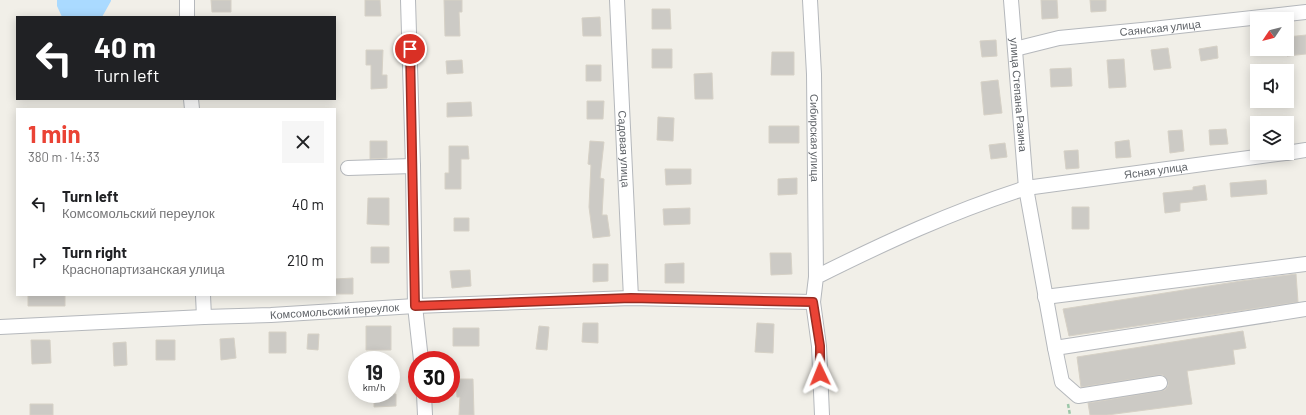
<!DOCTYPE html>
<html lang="en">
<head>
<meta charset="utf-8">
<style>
	:root { --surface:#fff; --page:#f6f6f6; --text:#202124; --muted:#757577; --accent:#ea4335 }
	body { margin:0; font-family:Barlow,sans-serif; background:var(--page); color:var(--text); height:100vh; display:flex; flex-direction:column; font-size:15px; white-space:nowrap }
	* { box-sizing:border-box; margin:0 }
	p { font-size:13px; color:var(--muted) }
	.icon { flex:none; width:22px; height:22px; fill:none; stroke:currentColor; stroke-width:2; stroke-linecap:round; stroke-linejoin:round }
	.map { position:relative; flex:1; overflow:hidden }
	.sheet { position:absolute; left:16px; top:108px; width:320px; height:188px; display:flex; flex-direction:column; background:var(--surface); border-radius:0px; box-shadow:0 2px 10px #0003 }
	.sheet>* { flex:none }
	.hud { position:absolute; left:16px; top:16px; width:320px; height:84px; border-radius:0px; box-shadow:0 2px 10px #0003; background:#202124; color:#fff; overflow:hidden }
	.needle { width:26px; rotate:235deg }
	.tools { position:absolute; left:1250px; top:12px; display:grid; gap:8px }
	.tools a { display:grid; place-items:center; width:44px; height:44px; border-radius:0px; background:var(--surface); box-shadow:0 2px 10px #0003; font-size:20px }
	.speed { position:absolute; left:348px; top:351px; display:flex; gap:8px; font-size:20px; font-weight:700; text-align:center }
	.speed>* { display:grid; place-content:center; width:52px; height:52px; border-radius:50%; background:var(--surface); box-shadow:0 2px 10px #0003; line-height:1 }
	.speed small { font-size:10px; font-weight:400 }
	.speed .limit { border:6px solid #d22; background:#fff; color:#111 }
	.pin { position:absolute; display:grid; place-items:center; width:34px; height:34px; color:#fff; margin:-17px; border:2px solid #fff; border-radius:50%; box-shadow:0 1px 4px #0007 }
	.me { position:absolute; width:44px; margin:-22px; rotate:358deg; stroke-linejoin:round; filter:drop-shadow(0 0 3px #0008) }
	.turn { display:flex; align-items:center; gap:14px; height:84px; padding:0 12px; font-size:18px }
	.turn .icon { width:52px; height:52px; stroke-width:2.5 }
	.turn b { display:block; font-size:28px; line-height:34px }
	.round { display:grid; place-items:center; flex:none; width:42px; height:42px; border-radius:0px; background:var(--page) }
	.summary { display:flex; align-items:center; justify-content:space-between; height:68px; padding:0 12px }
	h1 { font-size:24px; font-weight:700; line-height:30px; color:var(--accent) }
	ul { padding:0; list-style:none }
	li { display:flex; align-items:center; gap:12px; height:56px; padding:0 12px }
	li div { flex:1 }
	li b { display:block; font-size:15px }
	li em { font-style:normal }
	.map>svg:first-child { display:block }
	.water { fill:#aadaff }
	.building { fill:#cccac5; stroke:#d6d1c6 }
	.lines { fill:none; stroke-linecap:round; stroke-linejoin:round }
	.minor-casing { stroke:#b5b8bc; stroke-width:16 }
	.path { stroke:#9cc7a9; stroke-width:2.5; stroke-dasharray:4 2; stroke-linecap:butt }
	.minor { stroke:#fff; stroke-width:14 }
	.route-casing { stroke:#982c22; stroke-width:10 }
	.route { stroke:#ea4335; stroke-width:7 }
	.labels { text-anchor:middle; stroke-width:3.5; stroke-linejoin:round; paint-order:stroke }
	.street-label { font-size:11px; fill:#5f6368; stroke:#fff }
</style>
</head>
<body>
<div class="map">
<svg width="1306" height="415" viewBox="0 0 1306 415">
	<rect width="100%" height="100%" fill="#f1efe8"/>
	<path class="water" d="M57 0H111V1L102 17H62L57 6Z"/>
	<path class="building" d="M211 0H231V12H212Z
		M365 0H380L381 16H365Z
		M444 0H462V12H459L460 36H445Z
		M1041 0H1057L1058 18 1042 19Z
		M1090 0H1106V11L1091 12Z
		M652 9H670L671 29H652Z
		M600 17 601 36H583L582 18Z
		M1306 35V54L1287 56V37Z
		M996 40 997 56 982 57 980 41Z
		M1217 46 1218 58 1201 61 1199 49Z
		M1168 48 1171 68 1154 70 1151 50Z
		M652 49H672V68H652Z
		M366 50H383L382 75H387V88L371 89V65H366Z
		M772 52H794V75H771Z
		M1124 59 1126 87 1109 88 1107 60Z
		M462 60 463 73 447 74 446 61Z
		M586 65H601V81H586Z
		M1071 68 1072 86 1051 87 1050 69Z
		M712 73 713 99H695L694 74Z
		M998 80 1002 113 984 115 981 82Z
		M587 101H604L603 119H587Z
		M471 102 472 116 447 117V103Z
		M658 117 674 118 673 141 657 140Z
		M769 126H799V143H769Z
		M1226 129 1228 144 1210 145 1209 130Z
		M1182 130 1184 151 1170 153 1168 131Z
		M1129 140 1131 157 1116 158 1115 142Z
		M370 141H387V158L370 159Z
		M590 141 604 142 600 178 604 179 602 215H607L610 236 593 238 589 207 591 165 588 164Z
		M1005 143 1007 157 991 159 989 145Z
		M449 146H468L469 159H461V189H445V173H449Z
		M1078 150 1079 168 1066 169 1064 151Z
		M665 169H691V184L666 185Z
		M797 178V194L778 195V179Z
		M1266 180 1267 194 1231 197 1230 183Z
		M1205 185 1207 200 1180 203V211L1165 213 1163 193 1193 190V187Z
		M368 198H389V225L367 224Z
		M1072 207H1089V229H1072Z
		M690 208V224L664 225 663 209Z
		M454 218H469V231H454Z
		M371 247H389V263H371Z
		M770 253H791L792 274 771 275Z
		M684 263V283H665V264Z
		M593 264H608V281L593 282Z
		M470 270 471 286 452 288 450 271Z
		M1296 274 1298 302 1272 306 1069 336 1063 309 1241 281Z
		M353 278V294H335V279Z
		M28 295H65V306H28Z
		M583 323H598V343L582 342Z
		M757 323 774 324 773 353 755 352Z
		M366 326H391V350H366Z
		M539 326 549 327 547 350 536 349Z
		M453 328H479V346H453Z
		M1243 331 1246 348 1233 350 1235 364 1187 371 1192 404 1107 415H1090L1088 403 1161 391 1165 390 1168 386V381L1163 375H1159L1081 387 1077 357Z
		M269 332H286V353H269Z
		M308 334H319L318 350 307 349Z
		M234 338 236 358 221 360 220 339Z
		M31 340H50L51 363 32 364Z
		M156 340H175V360H156Z
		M126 342 127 365 114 366 113 343Z
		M456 379H473L474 415H459L460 397H457Z
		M374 394H396V406L374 407Z
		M30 404H53V415H30Z"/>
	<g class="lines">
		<g class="minor-casing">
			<g id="minor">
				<path d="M187 0V17"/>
				<path d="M408 0 413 166 415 306 421 360"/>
				<path id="s1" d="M617 0 631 298"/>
				<path id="s2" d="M810 0 814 74 816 277"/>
				<path id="s3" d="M1011 0 1026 188 1055 348 1062 382 1078 396 1160 383"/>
				<path id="s4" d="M1015 49 1059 38 1152 29 1306 12"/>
				<path d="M191 99 192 109"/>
				<path d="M1287 153 1306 150"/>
				<path d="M348 168 413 166"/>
				<path d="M203 295 204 317"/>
				<path d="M1045 297 1306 264"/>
				<path id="s5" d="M0 327 204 317 271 315 415 306 631 298 813 302"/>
				<path d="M1055 348 1306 309"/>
				<path d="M424 394 425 415"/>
				<path id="s6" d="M822 415 819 346 813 302 816 277C884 243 953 211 1026 188L1285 153"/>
			</g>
		</g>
		<path class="path" d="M1068 404 1070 415"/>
		<use href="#minor" class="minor"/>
	</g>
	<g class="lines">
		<g class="route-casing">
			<path id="route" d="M410 49 415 306 631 298 813 302 820 346V374"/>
		</g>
		<use href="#route" class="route"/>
	</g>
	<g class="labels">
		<g class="street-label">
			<text dy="4" stroke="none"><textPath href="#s4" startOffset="147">Саянская улица</textPath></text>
			<text dy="4" stroke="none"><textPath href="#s3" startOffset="95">улица Степана Разина</textPath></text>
			<text dy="4" stroke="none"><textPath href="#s2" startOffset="138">Сибирская улица</textPath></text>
			<text dy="4" stroke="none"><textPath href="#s1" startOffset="149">Садовая улица</textPath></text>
			<text dy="4" stroke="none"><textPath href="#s6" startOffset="498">Ясная улица</textPath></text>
			<text dy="4" stroke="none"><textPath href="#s5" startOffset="335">Комсомольский переулок</textPath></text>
		</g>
	</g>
</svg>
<div class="tools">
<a><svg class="needle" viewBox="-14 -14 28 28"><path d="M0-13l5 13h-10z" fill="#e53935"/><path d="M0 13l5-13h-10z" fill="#757577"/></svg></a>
<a><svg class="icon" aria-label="sound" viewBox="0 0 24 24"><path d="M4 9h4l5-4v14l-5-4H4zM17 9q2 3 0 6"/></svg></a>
<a><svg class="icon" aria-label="layers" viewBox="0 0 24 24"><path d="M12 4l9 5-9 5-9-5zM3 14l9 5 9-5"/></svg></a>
</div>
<div class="speed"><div>19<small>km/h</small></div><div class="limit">30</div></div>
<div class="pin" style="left:410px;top:49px;background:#d93025"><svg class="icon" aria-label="arrive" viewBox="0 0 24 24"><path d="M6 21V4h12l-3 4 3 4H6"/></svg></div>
<svg class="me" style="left:820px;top:374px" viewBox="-20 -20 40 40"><path d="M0-17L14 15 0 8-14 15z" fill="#ea4335" stroke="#fff" stroke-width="4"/></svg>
<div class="hud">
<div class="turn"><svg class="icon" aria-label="left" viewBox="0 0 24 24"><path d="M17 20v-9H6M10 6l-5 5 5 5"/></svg><div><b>40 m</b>Turn left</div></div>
</div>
<section class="sheet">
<div class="summary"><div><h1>1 min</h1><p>380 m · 14:33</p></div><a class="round"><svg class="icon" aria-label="close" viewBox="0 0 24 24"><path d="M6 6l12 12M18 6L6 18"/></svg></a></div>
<ul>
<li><svg class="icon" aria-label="left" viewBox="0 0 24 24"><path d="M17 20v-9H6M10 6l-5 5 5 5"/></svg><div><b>Turn left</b><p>Комсомольский переулок</p></div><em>40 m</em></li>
<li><svg class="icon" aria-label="right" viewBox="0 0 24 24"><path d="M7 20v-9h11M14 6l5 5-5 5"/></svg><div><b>Turn right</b><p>Краснопартизанская улица</p></div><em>210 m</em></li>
</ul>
</section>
</div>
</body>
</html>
